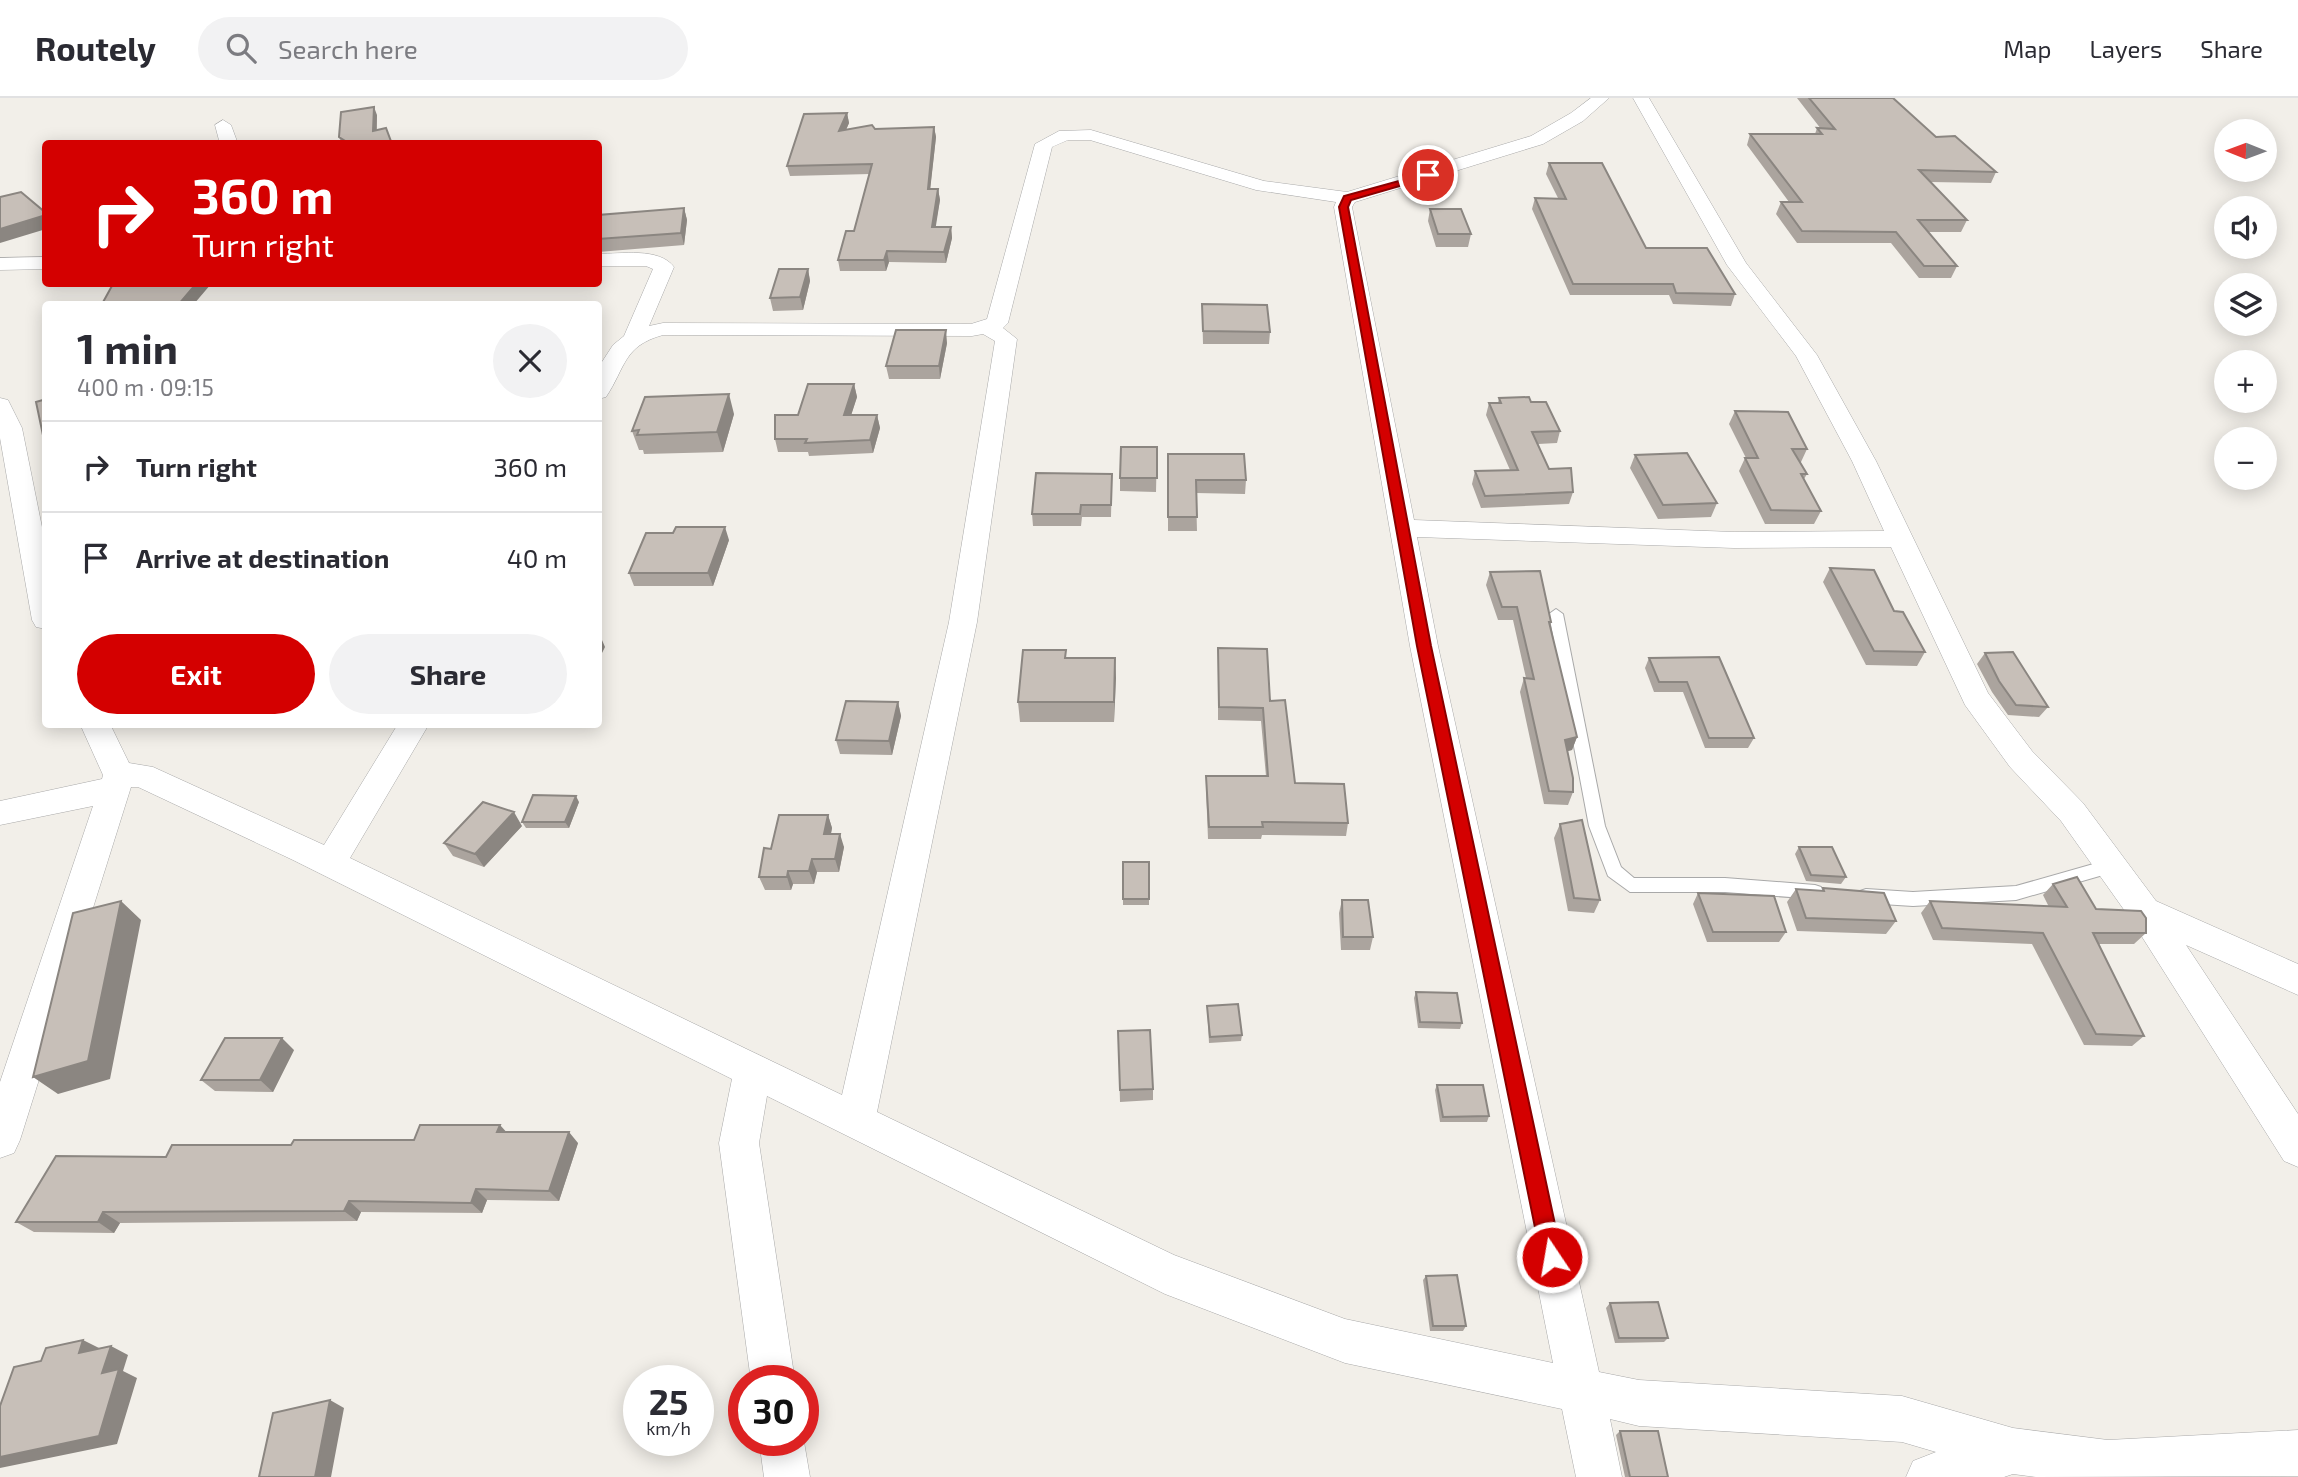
<!DOCTYPE html>
<html lang="en">
<head>
<meta charset="utf-8">
<style>
	:root { --surface:#fff; --page:#f2f2f3; --text:#2b2b33; --muted:#7c7c81; --line:#e1e1e2; --accent:#d40000 }
	body { margin:0; font-family:"Exo 2",sans-serif; background:var(--page); color:var(--text); height:100vh; display:flex; flex-direction:column; font-size:26px; white-space:nowrap }
	* { box-sizing:border-box; margin:0 }
	p { font-size:23px; color:var(--muted) }
	.icon { flex:none; width:38px; height:38px; fill:none; stroke:currentColor; stroke-width:2; stroke-linecap:round; stroke-linejoin:round }
	.map { position:relative; flex:1; overflow:hidden }
	.side { position:absolute; left:42px; top:203px; width:560px; height:427px; display:flex; flex-direction:column; background:var(--surface); border-radius:7px; box-shadow:0 4px 18px #0003 }
	.side>* { flex:none }
	.top-card { position:absolute; left:42px; top:42px; width:560px; height:147px; border-radius:7px; box-shadow:0 4px 18px #0003; background:#d40000; color:#fff; overflow:hidden }
	.needle { width:46px; rotate:271deg }
	.tools { position:absolute; left:2214px; top:21px; display:grid; gap:14px }
	.tools a { display:grid; place-items:center; width:63px; height:63px; border-radius:50%; background:var(--surface); box-shadow:0 4px 18px #0003; font-size:35px }
	.speed { position:absolute; left:623px; top:1267px; display:flex; gap:14px; font-size:35px; font-weight:700; text-align:center }
	.speed>* { display:grid; place-content:center; width:91px; height:91px; border-radius:50%; background:var(--surface); box-shadow:0 4px 18px #0003; line-height:1 }
	.speed small { font-size:18px; font-weight:400 }
	.speed .limit { border:10px solid #d22; background:#fff; color:#111 }
	.pin { position:absolute; display:grid; place-items:center; width:60px; height:60px; color:#fff; margin:-30px; border:4px solid #fff; border-radius:50%; box-shadow:0 2px 7px #0007 }
	.me { position:absolute; width:77px; margin:-38px; rotate:348deg; stroke-linejoin:round; filter:drop-shadow(0 0 5px #0008) }
	.turn { display:flex; align-items:center; gap:24px; height:147px; padding:0 35px; font-size:32px }
	.turn .icon { width:91px; height:91px; stroke-width:2.5 }
	.turn b { display:block; font-size:49px; line-height:60px }
	.round { display:grid; place-items:center; flex:none; width:74px; height:74px; border-radius:37px; background:var(--page) }
	.head { display:flex; align-items:center; justify-content:space-between; height:119px; padding:0 35px }
	h1 { font-size:42px; font-weight:700; line-height:52px }
	.cta { display:flex; gap:14px; margin-top:auto; padding:14px 35px }
	.cta a { flex:1; height:80px; border-radius:42px; background:var(--accent); color:#fff; font-size:28px; font-weight:700; line-height:80px; text-align:center }
	.cta a+a { background:var(--page); color:var(--text) }
	ul { padding:0; list-style:none }
	li { display:flex; align-items:center; gap:21px; height:91px; padding:0 35px; border-top:2px solid var(--line) }
	li div { flex:1 }
	li b { display:block; font-size:26px }
	li em { font-style:normal }
	header { display:flex; align-items:center; gap:42px; box-sizing:border-box; height:98px; padding:0 35px; background:var(--surface); border-bottom:2px solid var(--line) }
	header strong { font-size:33px }
	nav { display:flex; gap:38px; margin-inline-start:auto; font-size:24px }
	.search { width:490px; height:63px; background:var(--page); display:flex; align-items:center; gap:18px; box-sizing:border-box; padding:0 24px; border-radius:38px; color:var(--muted); font-size:26px }
	.map>svg:first-child { display:block }
	.lines { fill:none; stroke-linecap:round; stroke-linejoin:round }
	.lane-casing { stroke:#a9a9a9; stroke-width:2 }
	.street-casing { stroke:#a9a9a9; stroke-width:1 }
	.lane { fill:#fff; fill-rule:evenodd }
	.street { fill:#fff; fill-rule:evenodd }
	.wall { fill:#aba49e }
	.shaded-wall { fill:#8b8681 }
	.building { fill:#c7bfb8; stroke:#8b8681; stroke-width:2 }
	.route { fill:#d40000; stroke:#8a0000; stroke-width:2 }
</style>
</head>
<body>
<header>
<strong>Routely</strong>
<div class="search"><svg class="icon" aria-label="search" viewBox="0 0 24 24"><circle cx="10" cy="10" r="6"/><path d="M15 15l6 6"/></svg>Search here</div>
<nav><a>Map</a><a>Layers</a><a>Share</a></nav>
</header>
<div class="map">
<svg width="2298" height="1379" viewBox="0 0 2298 1379">
	<rect width="100%" height="100%" fill="#f2efe9"/>
	<g class="lines">
		<g class="lane-casing">
			<path id="lane" d="M1556 511 1563 516 1605 728 1621 769 1634 780H1725L1815 787 1821 789 1823 794 1821 799 1815 801 1725 794H1630L1608 778 1589 728 1549 516Z
				M2111 761 2117 763 2119 768 2117 773 2016 802 1913 808 1866 805 1860 803 1858 798 1860 793 1866 791 1913 794 2016 788Z"/>
		</g>
		<g class="street-casing">
			<path id="street" d="M1591 0H1609L1583 23 1543 46 1355 104 1352 109 1414 422 1734 434 1884 433 1852 363 1796 258 1727 167 1633 0H1649L1746 165 1817 257 1876 363 1988 595 2032 653 2083 705 2156 803 2298 866V897L2186 847 2298 1016V1069L2284 1063 2132 823 2061 723 2010 669 1965 607 1891 449 1734 450 1417 439 1438 548 1599 1274 1639 1282 1902 1298 2013 1330 2108 1342 2298 1332V1378L2036 1379 2013 1376 2004 1379H1906L1913 1363 1936 1354 1902 1344 1639 1328 1610 1321 1622 1379H1576L1562 1311 1345 1265 1165 1196 767 998 759 1045 795 1283H751L719 1045 732 981 293 762 138 689H131L20 1042 14 1055 0 1060V984L93 708 0 727V703L102 681 103 677 80 626H110L129 665 153 669 324 747 398 626H429L350 760 842 997 949 524 995 243 983 236 972 238 663 237C623 248 626 269 606 299L598 301V270L613 247 624 238 653 171 646 168H598V156C621 156 659 149 674 169L649 228 663 225 971 226 987 221 1035 46 1059 33 1091 32 1264 83 1347 94 1531 38 1571 15ZM1068 42H1090L1256 92 1336 104 1334 109 1410 548 1553 1265 1345 1221 1174 1157 877 1014 977 524 1017 241 1003 230 1008 225 1052 49Z
				M223 22 231 27 238 46H220L215 27Z
				M46 159V171L0 172V160Z
				M0 300 8 302 22 330 46 449V531L36 529 32 522 0 340Z
				M803 1338 810 1379H764L759 1342H803Z"/>
		</g>
		<use href="#lane" class="lane"/>
		<use href="#street" class="street"/>
	</g>
	<path class="wall" d="M1797 0H1893L1936 39 1996 74 1991 85 1930 84 1967 122 1961 134H1928L1957 168 1951 180H1919L1891 145H1797L1776 116 1781 104H1789L1747 47 1750 36H1815L1817 30 1821 31Z
		M847 15 849 25 846 32 934 29 936 39 930 91H938L940 102 935 129H951L952 140 946 165 889 164 886 173H840L838 162 854 133 870 76 790 78 787 68Z
		M377 17V32L392 46H342L339 39Z
		M1549 65 1646 150 1735 196 1731 208 1673 206 1669 197H1570L1532 111 1535 100H1558L1546 76Z
		M684 110 687 122 684 147 598 154V117Z
		M1430 111 1471 136 1468 149H1436L1428 123Z
		M808 171 810 183 803 212 773 213 770 200Z
		M1202 206 1270 234 1269 246H1203Z
		M947 245 940 281H889L886 268Z
		M854 286 857 299 851 317H877L880 330 873 355 809 358 808 354H778L775 341 798 317Z
		M1499 300 1531 304 1560 333 1557 345 1538 346 1549 371 1573 394 1569 406 1481 410 1472 386 1475 373 1510 372 1486 317 1489 305H1498Z
		M1735 313 1807 351 1801 364H1800L1807 376 1804 381 1821 413 1814 426H1765L1739 373 1745 360H1746L1729 326Z
		M734 316 723 354 644 356 643 352H639L632 333Z
		M1157 349 1156 394 1120 393V380Z
		M1168 356 1246 382 1245 396 1196 395 1197 433H1168Z
		M1635 357 1717 405 1711 419 1658 421 1630 370Z
		M1112 376 1111 419H1082L1081 428H1033L1032 416Z
		M729 442 713 488H634L629 475Z
		M1830 470 1894 513 1925 554 1917 568 1866 567 1823 484Z
		M1490 474 1551 524 1550 529 1577 639 1572 652 1567 653 1573 694 1568 707 1544 706 1520 594 1524 580H1526L1513 522H1498L1486 487Z
		M1218 550 1270 603 1295 685 1348 725 1346 738 1262 737 1261 741H1208L1206 691V678H1266L1261 623 1218 622Z
		M1985 555 2048 609 2039 619 2008 617 1992 594 1977 566Z
		M1719 559 1754 640 1748 650H1705L1683 594H1654L1645 570 1649 560Z
		M1066 560H1115L1114 624H1020L1018 604Z
		M898 604 901 618 892 657 840 656 836 642Z
		M579 704 569 730H526L522 724Z
		M828 717 832 730 831 736 844 749 839 774H817L814 786H793L791 792H765L759 779 771 751Z
		M1560 726 1600 802 1594 815 1568 813 1554 740Z
		M522 728 484 769 453 758 444 745Z
		M1799 749 1846 779 1841 786 1806 783 1795 756Z
		M1123 764H1149V807H1123Z
		M2053 786 2096 811 2146 835 2134 846H2099L2144 938 2132 948 2084 947 2032 846 1933 842 1921 815 1930 803 2049 809 2043 797Z
		M1823 790 1896 823 1886 836 1797 833 1787 804 1796 791 1822 793Z
		M1698 795 1786 834 1779 844H1707L1693 806Z
		M1342 802 1373 839 1370 852H1341L1339 815Z
		M1416 894 1462 925 1460 931 1418 930 1414 900Z
		M1207 908 1242 937 1241 943 1209 945Z
		M1118 933 1153 991V1002L1120 1004Z
		M294 952 273 994 215 993 201 982Z
		M1437 987 1489 1018 1487 1024H1440L1435 992Z
		M506 1034 578 1045 559 1103 487 1102 482 1115 361 1114 357 1123 120 1125 114 1135 34 1134 16 1124 166 1059 414 1042Z
		M1426 1178 1466 1228 1463 1233H1430L1423 1182Z
		M1610 1205 1668 1240 1664 1244 1615 1245 1606 1210Z
		M1620 1333 1668 1379H1625L1616 1337Z"/>
	<path class="shaded-wall" d="M374 9 377 17 376 41 373 33Z
		M847 15 849 25 841 43 839 33Z
		M934 29 936 39 929 102 928 91Z
		M938 91 940 102 934 140 932 129Z
		M684 110 687 122 684 147 681 135Z
		M46 117V131L0 145V131Z
		M951 129 952 140 946 165 944 154Z
		M887 153 889 164 886 173 884 162Z
		M808 171 810 183 803 212 800 199Z
		M196 186H211L194 206H179Z
		M946 232 947 245 940 281 939 268Z
		M854 286 857 299 847 330 844 317Z
		M729 296 734 316 723 354 717 334Z
		M877 317 880 330 873 355 870 342Z
		M725 429 729 442 713 488 708 475Z
		M599 535 605 549 598 563Z
		M1115 560 1116 580 1114 624V604Z
		M898 604 901 618 892 657 889 643Z
		M1577 639 1572 652 1560 655 1565 642Z
		M576 698 579 704 569 730 565 724Z
		M514 714 522 728 484 769 475 756Z
		M828 717 832 730 828 749 824 736Z
		M840 736 844 749 839 774 835 761Z
		M812 761 817 774 814 786 809 773Z
		M788 773 793 786 791 792 787 779Z
		M121 803 141 822 110 981 58 996 33 979Z
		M282 940 294 952 273 994 260 982Z
		M500 1027 510 1038 497 1034Z
		M569 1034 578 1045 559 1103 549 1093Z
		M476 1091 487 1102 482 1115 471 1105Z
		M349 1103 361 1114 357 1123 344 1113Z
		M103 1114 120 1125 114 1135 98 1124Z
		M83 1242 101 1251 79 1255Z
		M111 1248 128 1257 123 1273 137 1280 117 1346 0 1370V1359L102 1275Z
		M330 1302 344 1310 331 1379H315Z"/>
	<path class="building" d="M1809 0H1893L1936 39 1955 38 1996 74 1919 72 1967 122H1918L1957 168H1924L1896 134 1802 133 1781 104H1802L1750 36H1822L1817 30 1835 31Z
		M374 9 373 33 386 30 392 46H350L339 39 341 14Z
		M847 15 839 33 872 27 875 31 934 29 928 91H938L932 129H951L944 154 887 153 884 162H838L846 133H854L872 66 787 68 804 16Z
		M1549 65H1602L1646 150H1707L1735 196 1676 195 1673 186H1573L1535 100 1566 101Z
		M21 94 46 115V117L0 131V99Z
		M684 110 681 135 598 141V117Z
		M1430 111H1461L1471 136H1438Z
		M779 171H808L800 199 770 200Z
		M113 186H196L179 206H102Z
		M1202 206 1267 207 1270 234 1203 233Z
		M896 232H946L939 268H886Z
		M808 286H854L844 317H877L870 342 805 345 807 341H775V317H798Z
		M729 296 717 334 637 337 639 332 632 333 645 299Z
		M1529 299 1531 304H1546L1560 333 1532 334 1549 371 1571 370 1573 394 1485 398 1475 373 1518 372 1489 305H1501L1499 300Z
		M46 301V341L44 342 36 304Z
		M1735 313 1788 314 1807 351H1792L1807 376H1801L1821 413 1771 412 1745 360H1758Z
		M1121 349H1157V380H1120Z
		M1687 355 1717 405 1663 407 1635 357Z
		M1168 356H1244L1246 382H1196L1197 419H1168Z
		M1036 375 1112 376 1111 407H1081L1080 416H1032Z
		M676 429H725L708 475H629L646 435H673Z
		M1830 470 1874 472 1894 513 1903 514 1925 554 1874 553Z
		M1540 473 1551 524H1549L1577 639 1565 642 1573 680V694L1549 693 1524 580 1534 581 1517 509H1502L1490 474Z
		M1218 550 1267 551 1270 603 1285 602 1295 685 1344 686 1348 725 1262 724 1263 729H1209L1206 678H1268L1263 610 1219 609Z
		M1023 552H1066L1065 560H1115L1114 604H1018Z
		M2013 554 2048 609 2016 607 1999 583 1985 555Z
		M1719 559 1754 640H1709L1687 584H1659L1649 560Z
		M846 603 898 604 889 643 836 642Z
		M533 697 576 698 565 724H522Z
		M483 704 514 714 475 756 444 745Z
		M779 717H828L824 736H840L835 761H812L809 773H788L787 779H759L764 750 771 751Z
		M1582 722 1600 802 1574 800 1560 726Z
		M1799 749H1832L1846 779 1811 777Z
		M1123 764H1149V801H1123Z
		M2077 779 2096 811 2141 813 2146 820V835H2093L2144 938 2096 936 2043 835 1942 830 1930 803 2067 809 2053 786Z
		M1823 790 1884 795 1896 823 1806 820 1796 791 1824 793Z
		M1698 795 1774 798 1786 834H1713Z
		M1342 802H1368L1373 839H1343Z
		M121 803 88 963 33 979 73 815Z
		M1416 894 1457 895 1462 925 1420 924Z
		M1238 906 1242 937 1210 939 1207 908Z
		M1150 932 1153 991 1120 992 1118 933Z
		M225 940H282L260 982H201Z
		M1437 987H1483L1489 1018 1443 1019Z
		M420 1027H500L497 1034H569L549 1093 476 1091 471 1105 349 1103 344 1113 103 1114 98 1124H16L56 1058 166 1059 172 1047H291L294 1042H414Z
		M1457 1177 1466 1228H1433L1426 1178Z
		M1658 1204 1668 1240H1619L1610 1205Z
		M83 1242 79 1255 111 1248 102 1275 119 1271 99 1338 0 1359V1308L14 1269 41 1263 46 1250Z
		M330 1302 315 1379H259L273 1315Z
		M1620 1333H1658L1668 1379H1630Z"/>
	<path class="route" d="M1428 75H1431V79L1351 102 1348 109 1431 548 1562 1159 1559 1167 1552 1170 1544 1167 1541 1159 1417 548 1339 109 1344 98Z"/>
</svg>
<div class="tools">
<a><svg class="needle" viewBox="-14 -14 28 28"><path d="M0-13l5 13h-10z" fill="#e53935"/><path d="M0 13l5-13h-10z" fill="#7c7c81"/></svg></a>
<a><svg class="icon" aria-label="sound" viewBox="0 0 24 24"><path d="M4 9h4l5-4v14l-5-4H4zM17 9q2 3 0 6"/></svg></a>
<a><svg class="icon" aria-label="layers" viewBox="0 0 24 24"><path d="M12 4l9 5-9 5-9-5zM3 14l9 5 9-5"/></svg></a>
<a>+</a>
<a>−</a>
</div>
<div class="speed"><div>25<small>km/h</small></div><div class="limit">30</div></div>
<div class="pin" style="left:1428px;top:77px;background:#d93025"><svg class="icon" aria-label="arrive" viewBox="0 0 24 24"><path d="M6 21V4h12l-3 4 3 4H6"/></svg></div>
<svg class="me" style="left:1552px;top:1159px" viewBox="-20 -20 40 40"><circle r="17" fill="#d40000" stroke="#fff" stroke-width="3"/><path d="M0-11L8 9 0 5-8 9z" fill="#fff"/></svg>
<div class="top-card">
<div class="turn"><svg class="icon" aria-label="right" viewBox="0 0 24 24"><path d="M7 20v-9h11M14 6l5 5-5 5"/></svg><div><b>360 m</b>Turn right</div></div>
</div>
<section class="side">
<div class="head"><div><h1>1 min</h1><p>400 m · 09:15</p></div><a class="round"><svg class="icon" aria-label="close" viewBox="0 0 24 24"><path d="M6 6l12 12M18 6L6 18"/></svg></a></div>
<ul>
<li><svg class="icon" aria-label="right" viewBox="0 0 24 24"><path d="M7 20v-9h11M14 6l5 5-5 5"/></svg><div><b>Turn right</b></div><em>360 m</em></li>
<li><svg class="icon" aria-label="arrive" viewBox="0 0 24 24"><path d="M6 21V4h12l-3 4 3 4H6"/></svg><div><b>Arrive at destination</b></div><em>40 m</em></li>
</ul>
<div class="cta"><a>Exit</a><a>Share</a></div>
</section>
</div>
</body>
</html>
